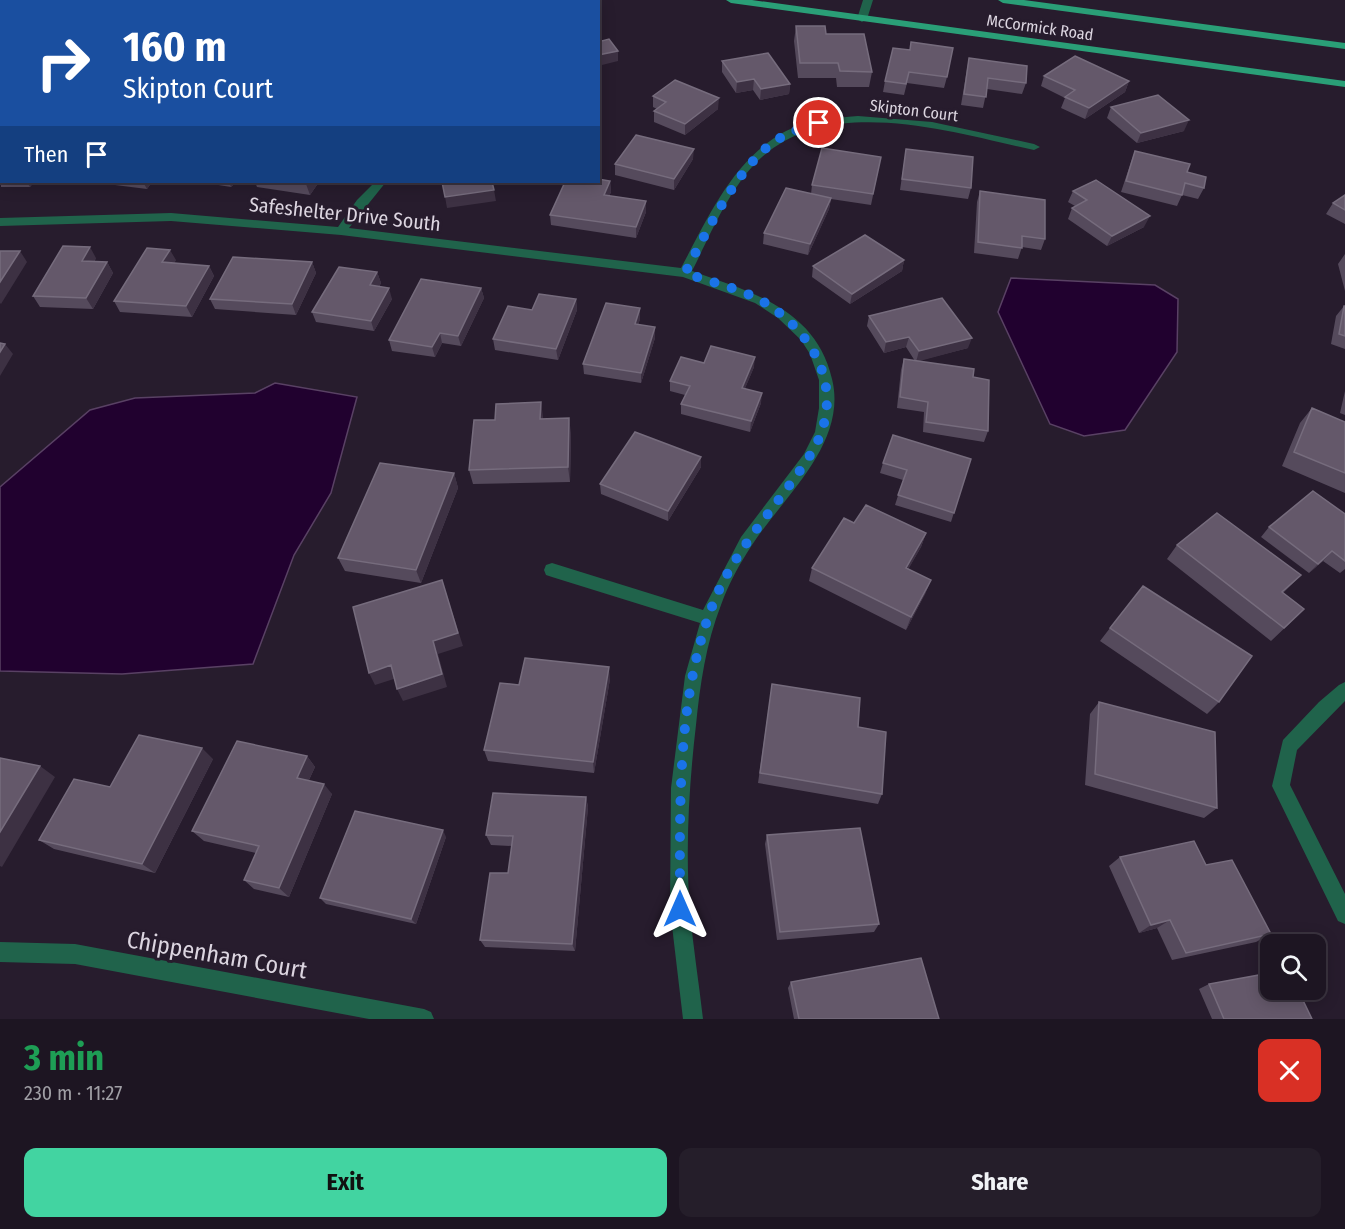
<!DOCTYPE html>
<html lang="en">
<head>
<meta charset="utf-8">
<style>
	:root { --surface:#1d1522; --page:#251e2a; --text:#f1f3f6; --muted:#a09fa5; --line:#3b3440; --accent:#42d4a1 }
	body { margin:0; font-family:"Fira Sans Condensed",sans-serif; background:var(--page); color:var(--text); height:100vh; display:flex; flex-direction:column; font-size:22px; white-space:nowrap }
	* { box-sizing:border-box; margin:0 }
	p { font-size:20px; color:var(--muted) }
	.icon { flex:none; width:33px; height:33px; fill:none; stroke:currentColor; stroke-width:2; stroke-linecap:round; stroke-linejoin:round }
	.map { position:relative; height:1019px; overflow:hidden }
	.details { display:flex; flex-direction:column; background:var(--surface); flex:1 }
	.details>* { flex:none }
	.banner { position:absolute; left:0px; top:0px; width:600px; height:183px; box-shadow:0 3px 15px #0003,0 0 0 2px var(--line); background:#1a4fa0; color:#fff; overflow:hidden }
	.buttons { position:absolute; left:1260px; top:934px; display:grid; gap:12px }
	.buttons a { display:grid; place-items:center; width:66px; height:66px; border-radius:12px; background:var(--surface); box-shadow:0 3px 15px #0003,0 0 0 2px var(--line); font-size:30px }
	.pin { position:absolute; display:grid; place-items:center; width:51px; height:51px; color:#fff; margin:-26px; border:3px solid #fff; border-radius:50%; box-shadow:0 2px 6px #0007 }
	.me { position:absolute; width:66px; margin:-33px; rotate:0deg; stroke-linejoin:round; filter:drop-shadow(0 0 4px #0008) }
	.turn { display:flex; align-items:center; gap:21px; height:126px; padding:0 24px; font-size:27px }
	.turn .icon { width:78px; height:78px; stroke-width:2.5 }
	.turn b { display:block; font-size:42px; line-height:51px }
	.then { display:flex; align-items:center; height:57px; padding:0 24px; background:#0003; gap:12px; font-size:22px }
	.round { display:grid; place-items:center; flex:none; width:63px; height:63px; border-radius:12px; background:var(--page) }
	.headline { display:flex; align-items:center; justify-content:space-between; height:102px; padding:0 24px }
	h1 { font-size:36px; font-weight:700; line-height:45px; color:#1e9e55 }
	.cta { display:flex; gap:12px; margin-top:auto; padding:12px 24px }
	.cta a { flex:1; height:69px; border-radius:12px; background:var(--accent); color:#111; font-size:24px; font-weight:700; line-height:69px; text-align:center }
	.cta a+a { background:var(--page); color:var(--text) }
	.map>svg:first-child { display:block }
	.water { fill:#21012f; stroke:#594164; stroke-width:1.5 }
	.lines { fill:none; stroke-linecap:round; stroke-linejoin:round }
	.minor { fill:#20634b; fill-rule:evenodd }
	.primary { fill:#2a9f77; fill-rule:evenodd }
	.wall { fill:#554a5c }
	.shaded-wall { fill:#3d3143 }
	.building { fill:#64586a; stroke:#766c7d; stroke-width:1.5 }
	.route { stroke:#1a73e8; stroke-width:10; stroke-dasharray:0 18 }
	.labels { text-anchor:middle; stroke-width:6; stroke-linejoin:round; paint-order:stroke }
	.far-street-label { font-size:16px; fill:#dcd5e0; stroke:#271c2d }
	.street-label { font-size:20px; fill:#dcd5e0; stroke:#271c2d }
	.near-street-label { font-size:24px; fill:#dcd5e0; stroke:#271c2d }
</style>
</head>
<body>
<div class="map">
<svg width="1345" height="1019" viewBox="0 0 1345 1019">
	<rect width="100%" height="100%" fill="#271c2d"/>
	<path class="water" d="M1011 278 1155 285 1178 299 1177 352 1125 430 1084 436 1050 424 998 312Z
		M275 383 357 397 331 493 294 555 253 664 122 674 0 671V487L90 410 135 398 255 393Z"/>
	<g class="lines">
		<path class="minor" d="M863 0H873L867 19 862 22 857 19Z
			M0 27H2V33H0Z
			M858 116 932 122 1034 144 1040 147 1034 150C955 133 839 96 768 152 732 180 712 232 692 271 751 292 816 309 832 379 848 443 783 497 752 545 740 563 728 585 721 605 706 643 700 685 696 725 689 785 685 851 690 911 693 947 699 983 703 1019H683L670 909 671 788 685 676 700 623 552 577 546 575 544 570 546 565 552 563 703 610 741 537 804 454 815 432 819 408V380L810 354 801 340 778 318 755 303 683 277 341 235 171 221 0 226V218L171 213 338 227 357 200 375 182H386L349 228 681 268C708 218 733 159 786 131 808 120 834 118 858 116Z
			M1345 682V701L1297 750 1290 785 1345 894V924L1338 921 1272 786 1283 740 1319 702 1339 685Z
			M0 942 75 944 424 1009 431 1012 434 1019H369L75 964 0 962Z"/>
		<path class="primary" d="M726 0H752L1345 81V87L731 3Z
			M998 0H1024L1345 43V49L1003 3Z"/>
	</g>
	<path class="wall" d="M18 0H52L51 1 40 2H19Z
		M241 0H262L260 2H244L241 1Z
		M277 0H331L330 2H278Z
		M796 26 826 34 872 72 869 87H837L836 78H798L794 41Z
		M2 50V85H0V53Z
		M910 50 947 77 944 88 907 83 904 95 883 92 885 81Z
		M969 58 1026 83 1022 94 987 89 983 108 961 105 967 69Z
		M722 61 790 84 789 94 760 100 753 90 736 93 722 72Z
		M1044 76 1129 81 1125 92 1085 119 1061 108 1065 98 1041 86Z
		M653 96 718 109 685 135 654 122V111L657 109 653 107Z
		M1111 107 1184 131 1137 143 1107 118Z
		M906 149 971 188 968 199 900 190Z
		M1135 151 1187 172 1204 188 1198 199 1182 195 1177 206 1121 192 1131 162Z
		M881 157 871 205 831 199 829 209 808 255 763 244 764 233 811 194 812 185Z
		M693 159 674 190 615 175V164Z
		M2 164V182H34L30 187H1L0 167Z
		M610 181 611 192 609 196 646 201V212L636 238 551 225 550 215Z
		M98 182H152L147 189 99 183Z
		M211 182H236L231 187 212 184Z
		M255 182H319L310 195 257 187Z
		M980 191 1045 239 1041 250 1022 247 1018 259 974 253 977 202Z
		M1073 191 1144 227 1107 246 1068 219 1072 208 1075 206 1068 202Z
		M1345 195V224L1326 214 1333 203Z
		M1345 254V291L1338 264Z
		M96 258 94 262H107L113 273 93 309 40 307 33 296Z
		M176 260 174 263 209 266 214 276 192 317 120 312 114 301Z
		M904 260 902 271 850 304 812 277 813 266Z
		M312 262 316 273 296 315 215 309 210 299Z
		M377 272 381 283 379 287 392 299 374 331 316 322 312 312Z
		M481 288 484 298 461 346 442 343 435 357 392 351 389 340Z
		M576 299 577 310 558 360 495 350 493 339 532 310Z
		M1344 306H1345V349L1331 344 1336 316Z
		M869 316 968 348 917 361 973 377 988 431 984 442 923 432 924 412 897 408 901 370 904 359 915 361 906 347 884 353 867 326Z
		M640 319 638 325 655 338 641 383 584 374 583 364Z
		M704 363 754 367 745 388 761 403 750 432 681 414V404L685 395 670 391V381Z
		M1345 391V415L1340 413Z
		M1312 408 1345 422V493L1282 466 1300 423Z
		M543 419 571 433 570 482 473 484 469 470Z
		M701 457V467L668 521 601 494 600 484Z
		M971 459 951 522 895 505 903 480 880 473 883 463Z
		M454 473 458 488 421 583 345 571 338 558Z
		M1345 514V569L1340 573 1323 561 1309 573 1261 537 1269 527Z
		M854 523 926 533 921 547 908 569 931 580 925 594 906 630 809 581 812 568Z
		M1177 545 1301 575 1283 593 1291 622 1271 641 1167 559Z
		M1110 628 1219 702 1207 714 1100 641Z
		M610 679 594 773 488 761 484 750 519 685Z
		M772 684 858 727 882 794 878 804 758 783Z
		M1099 702 1217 808 1204 818 1085 785 1090 714Z
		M307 756 315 767 309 780 332 794 289 897 254 889 244 880 256 853 204 841 192 831Z
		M213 759 155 873 54 849 39 840 110 787Z
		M586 797 588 807 575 951 485 947 480 940 508 873 512 846 491 845 486 835Z
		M767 835 879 924 874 932 777 940 765 844Z
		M446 837 416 924 326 904 320 898Z
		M1120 857 1206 865 1271 934 1256 942 1172 960 1157 928 1139 933 1109 866Z
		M791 982 939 1019H794L788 988Z
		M1209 984 1312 1019H1212L1199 989Z"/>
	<path class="shaded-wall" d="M320 0H331L330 2H320Z
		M396 0H406L405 2H395Z
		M457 0H466L465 2H456Z
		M618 51V61L598 66V55Z
		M754 79 753 90 736 93 737 82Z
		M1129 81 1125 92 1085 119 1089 108Z
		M790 84 789 94 760 100 761 89Z
		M719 98 718 109 685 135V124Z
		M1189 120 1184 131 1137 143 1141 133Z
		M694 149 693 159 674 190V179Z
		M610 181 611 192 605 206 604 195Z
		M27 182H34L30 187Z
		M143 182H152L147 189Z
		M229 182H236L231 187Z
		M308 182H319L310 195 306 184Z
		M494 190 496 201 447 208 445 197Z
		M831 198 829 209 808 255 810 244Z
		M646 201V212L636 238V227Z
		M1150 216 1144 227 1107 246 1112 236Z
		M90 247 96 258 88 272 82 261Z
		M170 250 176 260 168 273 162 262Z
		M20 251 27 262 1 304 0 303V282Z
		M904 260 902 271 850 304 852 294Z
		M107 262 113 273 93 309 86 298Z
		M312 262 316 273 296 315 292 304Z
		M209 266 214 276 192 317 186 306Z
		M377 272 381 283 373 296 370 285Z
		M389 288 392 299 374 331 371 321Z
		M481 288 484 298 461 346 458 336Z
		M576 299 577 310 558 360 556 349Z
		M640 308V319L635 335V324Z
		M655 327V338L641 383V373Z
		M440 333 442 343 435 357 432 347Z
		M909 337 906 347 884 353 886 342Z
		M972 338 968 348 916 362 919 351Z
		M5 344 13 354 0 376V352Z
		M755 357 754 367 741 398 742 388Z
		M762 393 761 403 750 432 751 421Z
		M541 402 543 417 542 434 540 419Z
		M569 418 571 433 570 482 568 467Z
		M701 457V467L668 521V511Z
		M454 473 458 488 421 583 416 570Z
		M926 533 921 547 901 582 906 568Z
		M1332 551 1323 561 1309 573 1318 564Z
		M1301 575 1288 588 1269 605 1282 592Z
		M442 580 463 646 438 654 447 687 403 701 397 689 433 641Z
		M931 580 925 594 906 630 911 617Z
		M391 665 397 678 375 685 369 673Z
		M609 667 610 679 594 773 593 762Z
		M202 748 213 759 155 873 142 864Z
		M307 756 315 767 305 788 297 778Z
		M40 766 55 777 2 867 0 866V832Z
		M324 784 332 794 289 897 279 888Z
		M586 797 588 807 575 951 572 944Z
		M443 830 446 837 416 924 411 919Z
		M1170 920 1157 928 1139 933 1151 925Z"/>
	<path class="building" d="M336 0H396L395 2H335Z
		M418 0H457L456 2H417Z
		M490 0H536L540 2H488Z
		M796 26H825L826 34H864L872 72 840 71 838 63H800Z
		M598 36 602 41 609 39 618 51 598 55Z
		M911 42 953 48 947 77 909 72 906 84 885 81 893 48 910 50Z
		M2 50V74H0V53Z
		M768 53 790 84 761 89 754 79 737 82 722 61Z
		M1075 56 1129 81 1089 108 1065 97 1075 90 1044 76Z
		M969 58 1027 66 1026 83 988 78 986 97 964 94Z
		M675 80 719 98 685 124 654 111 666 102 653 96Z
		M1158 95 1189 120 1141 133 1111 107Z
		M636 135 694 149 674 179 615 164Z
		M822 148 881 157 873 194 812 185Z
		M906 149 973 157 971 188 902 179Z
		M1135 151 1190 164 1187 172 1206 177 1204 188 1185 183 1182 195 1126 181Z
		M2 164V176H0V167Z
		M598 179 610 181 604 195 646 201 636 227 550 215 565 182H598Z
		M1096 180 1150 216 1112 236 1072 208 1087 200 1073 191Z
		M290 182H308L306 184Z
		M442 182H492L494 190 445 197Z
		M786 188 831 198 810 244 764 233Z
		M980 191 1045 200V239L1022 236V248L978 242Z
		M1345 195V210L1333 203Z
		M865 235 904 260 852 294 813 266Z
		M63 246 90 247 82 261 107 262 86 298 33 296Z
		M147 248 170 250 162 262 209 266 186 306 114 301Z
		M0 251H20L0 282Z
		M233 257 312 262 292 304 210 299Z
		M339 267 377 272 370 285 389 288 371 321 312 312Z
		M421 279 481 288 458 336 440 333 432 347 389 340Z
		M539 294 576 299 556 349 493 339 508 306 532 310Z
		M942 298 972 338 919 351 909 337 886 342 869 316Z
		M606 303 640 308 635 324 655 327 641 373 583 364Z
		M1344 306H1345V336L1339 334Z
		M0 343 5 344 0 352Z
		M711 346 755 357 742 388 762 393 751 421 681 404 690 386 670 381 681 357 704 363Z
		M904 359 974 369 973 377 989 380 988 431 926 422 928 402 900 397Z
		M541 402 540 419 569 418 568 467 469 470 474 420H495L496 404Z
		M1312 408 1345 422V473L1294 452Z
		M635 432 701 457 668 511 600 484Z
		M893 435 971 459 954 513 898 495 907 470 883 463Z
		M380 463 454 473 416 570 338 558Z
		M1313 491 1345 514V561L1332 551 1318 564 1269 527Z
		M866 505 926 533 906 568 931 580 911 617 812 568 844 518 854 523Z
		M1217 513 1301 575 1282 592 1304 609 1284 628 1177 545Z
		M442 580 458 633 433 641 442 674 397 689 391 665 369 673 353 607Z
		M1143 586 1252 656 1219 702 1110 628Z
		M525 658 609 667 593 762 484 750 500 683 519 685Z
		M772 684 860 698 858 727 886 732 882 794 760 773Z
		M1099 702 1215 732 1217 808 1095 774Z
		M139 735 202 748 142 864 39 840 74 779 110 787Z
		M237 741 307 756 297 778 324 784 279 888 244 880 259 846 192 831Z
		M0 758 40 766 0 832Z
		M493 793 586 797 572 944 480 940 490 873H508L513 836 486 835Z
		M355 811 443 830 411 919 320 898Z
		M860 828 879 924 780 932 767 835Z
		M1194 841 1206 865 1232 860 1271 934 1186 953 1170 920 1151 925 1120 857Z
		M921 958 939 1019H799L791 982Z
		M1270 973V990H1298L1312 1019H1224L1209 984Z"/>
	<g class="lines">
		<path class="route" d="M680 909C680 809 676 699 713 604 735 548 777 507 809 457 848 397 819 335 762 301 739 288 710 282 685 273 706 233 740 161 780 138 792 131 806 127 819 123"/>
	</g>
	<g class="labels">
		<g class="far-street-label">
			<text transform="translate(1040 27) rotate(8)" y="6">McCormick Road</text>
			<text transform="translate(914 110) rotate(7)" y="6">Skipton Court</text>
		</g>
		<g class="street-label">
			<text transform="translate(345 214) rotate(6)" y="7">Safeshelter Drive South</text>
		</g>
		<g class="near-street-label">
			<text transform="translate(217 955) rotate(10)" y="8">Chippenham Court</text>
		</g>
	</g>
</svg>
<div class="buttons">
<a><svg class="icon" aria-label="search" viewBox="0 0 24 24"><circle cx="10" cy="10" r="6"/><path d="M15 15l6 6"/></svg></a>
</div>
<div class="pin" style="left:819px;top:123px;background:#d93025"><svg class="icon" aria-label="arrive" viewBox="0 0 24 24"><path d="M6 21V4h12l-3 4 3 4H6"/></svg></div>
<svg class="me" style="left:680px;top:909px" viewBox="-20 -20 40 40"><path d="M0-17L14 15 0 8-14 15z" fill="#1a73e8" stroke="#fff" stroke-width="4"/></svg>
<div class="banner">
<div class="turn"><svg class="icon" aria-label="right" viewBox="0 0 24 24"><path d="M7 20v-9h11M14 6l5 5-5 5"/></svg><div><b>160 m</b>Skipton Court</div></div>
<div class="then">Then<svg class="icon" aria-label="arrive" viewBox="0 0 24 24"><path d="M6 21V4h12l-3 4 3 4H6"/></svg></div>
</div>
</div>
<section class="details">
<div class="headline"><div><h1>3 min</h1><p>230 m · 11:27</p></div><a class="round" style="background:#d93025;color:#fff"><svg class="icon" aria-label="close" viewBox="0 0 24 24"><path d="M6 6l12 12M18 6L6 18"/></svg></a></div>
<div class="cta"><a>Exit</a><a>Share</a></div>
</section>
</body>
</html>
